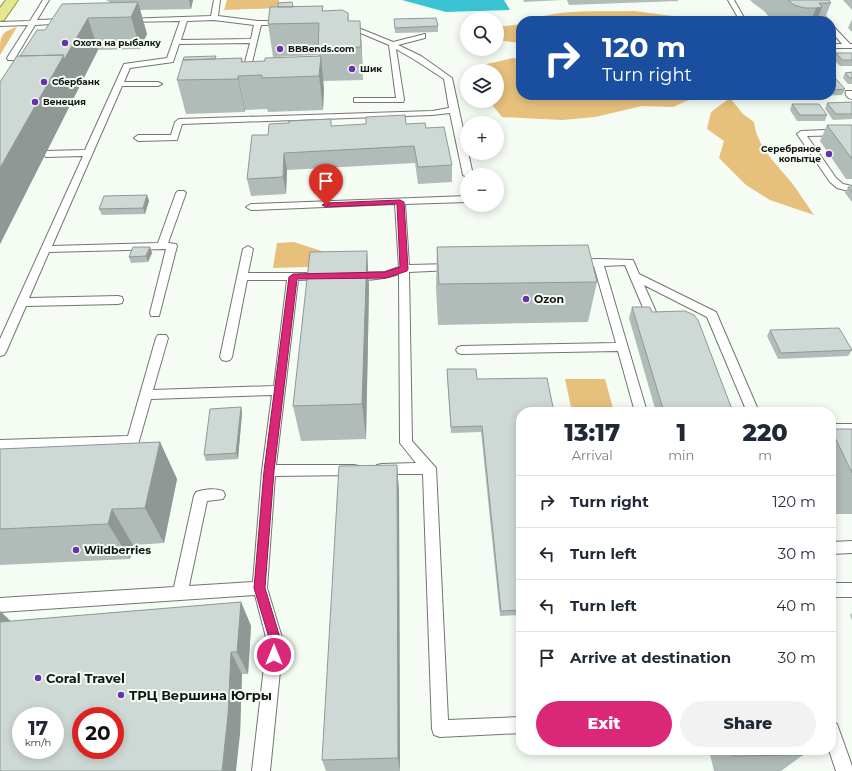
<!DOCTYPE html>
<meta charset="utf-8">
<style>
:root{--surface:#fff;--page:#f2f2f3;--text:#1f2937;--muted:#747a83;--line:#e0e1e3;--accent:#db2777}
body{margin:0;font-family:Montserrat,sans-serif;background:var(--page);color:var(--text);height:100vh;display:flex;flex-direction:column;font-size:15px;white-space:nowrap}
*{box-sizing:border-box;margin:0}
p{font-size:13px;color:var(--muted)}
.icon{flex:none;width:22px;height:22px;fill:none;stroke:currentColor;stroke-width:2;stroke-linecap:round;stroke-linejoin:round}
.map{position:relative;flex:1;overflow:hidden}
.drawer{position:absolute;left:516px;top:407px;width:320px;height:348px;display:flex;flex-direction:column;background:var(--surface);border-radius:16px;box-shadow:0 2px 10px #0003}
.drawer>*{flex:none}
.banner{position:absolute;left:516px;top:16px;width:320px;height:84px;border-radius:16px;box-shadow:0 2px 10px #0003;background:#1a4fa0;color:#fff;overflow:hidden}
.fabs{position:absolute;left:460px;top:12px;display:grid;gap:8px}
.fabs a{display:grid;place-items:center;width:44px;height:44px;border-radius:50%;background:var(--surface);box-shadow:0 2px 10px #0003;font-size:20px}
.speed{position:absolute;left:12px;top:707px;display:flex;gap:8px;font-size:20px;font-weight:700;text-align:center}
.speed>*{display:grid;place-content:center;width:52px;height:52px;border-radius:50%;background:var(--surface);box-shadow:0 2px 10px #0003;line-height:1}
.speed small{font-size:10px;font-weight:400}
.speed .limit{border:6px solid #d22;background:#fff;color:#111}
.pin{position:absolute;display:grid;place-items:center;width:34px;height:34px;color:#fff;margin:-41px -17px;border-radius:50% 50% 50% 0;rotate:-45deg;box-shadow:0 0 4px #0007}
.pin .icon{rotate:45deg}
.me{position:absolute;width:44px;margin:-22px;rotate:0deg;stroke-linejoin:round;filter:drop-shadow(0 0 3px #0008)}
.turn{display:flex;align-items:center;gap:14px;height:84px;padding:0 20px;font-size:18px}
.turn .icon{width:52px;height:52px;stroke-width:2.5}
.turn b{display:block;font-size:28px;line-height:34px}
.eta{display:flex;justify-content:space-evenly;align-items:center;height:68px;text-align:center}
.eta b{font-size:24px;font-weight:800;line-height:28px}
.cta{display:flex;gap:8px;margin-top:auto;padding:8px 20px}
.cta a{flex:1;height:46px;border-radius:24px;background:var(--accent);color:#fff;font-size:16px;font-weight:800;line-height:46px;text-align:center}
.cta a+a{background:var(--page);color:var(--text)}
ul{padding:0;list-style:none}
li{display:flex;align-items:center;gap:12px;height:52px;padding:0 20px;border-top:1px solid var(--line)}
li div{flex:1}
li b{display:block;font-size:15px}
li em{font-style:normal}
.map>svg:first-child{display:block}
.green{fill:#e7c07c}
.water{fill:#3ac3d2}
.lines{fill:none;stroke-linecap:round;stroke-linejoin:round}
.service-casing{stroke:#717770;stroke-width:2}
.primary-casing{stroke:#8f9437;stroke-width:2}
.service{fill:#fff;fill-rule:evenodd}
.primary{fill:#e4e892;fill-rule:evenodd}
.wall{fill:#b1bbb7}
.shaded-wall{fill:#909895}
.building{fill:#ced9d5;stroke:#909895;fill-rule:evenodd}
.route{fill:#db2777;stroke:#8e194d}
.poi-dot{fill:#6833aa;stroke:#f4fcf4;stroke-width:1.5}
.labels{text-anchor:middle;stroke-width:4;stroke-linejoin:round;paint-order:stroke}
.far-poi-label{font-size:9px;font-weight:bold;fill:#131613;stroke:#f4fcf4;text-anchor:start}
.poi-label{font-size:11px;font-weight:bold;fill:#131613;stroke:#f4fcf4;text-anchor:start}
.near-poi-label{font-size:13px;font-weight:bold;fill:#131613;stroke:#f4fcf4;text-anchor:start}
</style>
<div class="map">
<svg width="852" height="771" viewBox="0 0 852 771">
<rect width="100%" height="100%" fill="#f4fcf4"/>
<!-- green -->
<path class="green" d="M227 0H279V8L224 10Z
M634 11 704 20V21H527C560 8 599 12 634 11Z
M521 24V43L497 40V27Z
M17 27 0 55C0 37 0 32 17 27Z
M513 58 521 59V95H700L673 107 642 106 595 117 562 120 502 117 489 101H497V71H483L487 64Z
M730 98 743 114 754 122C757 147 776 163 791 182 799 192 806 204 814 215L770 200 746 185 719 158 724 141 707 129 711 112Z
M294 242 340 257 339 266 273 268 277 243Z
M565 379H605L614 412H572Z"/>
<!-- water -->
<path class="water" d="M402 0H504L510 10 446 12Z"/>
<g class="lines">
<defs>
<path id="service" d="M43 0H49L37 20 67 19 70 21 67 23 35 25 14 60H8L7 58 28 25 0 26V22L30 21Z
M214 0H220L218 16 258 21H284L287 23 284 25H261L248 79H242L241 77 250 43 179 44 173 62 130 68 124 82H158L162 84 158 86H122L52 246 158 243 176 193 178 191H184L186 193 168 243 176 244 177 246 159 316H151L150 313 166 249 49 252 29 298 118 296 122 297 123 300 122 303 118 304 26 306 6 352 4 355 0 356V339L83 156 46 157 42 154 46 151 85 150 124 64 167 58 180 21 127 22 124 20 125 19 211 16ZM214 20 254 25 251 39 181 40 187 21Z
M728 0H734L746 21H740Z
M804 0H811L829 21H822Z
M346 23 393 42 425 34V38L398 45 421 56 452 78 473 175H467V177L463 175 450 113 432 115 182 124 177 140 138 141 134 138 138 135H171L175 122 179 119 432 111 449 108 444 79 415 60 396 49 404 100 403 102H354V98H396L389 45 344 26 343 25Z
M831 25 833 26 850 44H852V48H831V44H842L831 31Z
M846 91H852V99C849 99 844 95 846 91Z
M852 129V135L807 136 836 178 843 184 852 186V192L837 188 830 182 797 134 801 131Z
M467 196V202L405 204 409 265 452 264 457 267 452 270 409 272 412 441 436 468 448 720 521 717V733L440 737 434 735 432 729 423 474H382L377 473 375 469 377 465 382 464 416 463 400 443 399 274C389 278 354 284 348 276L353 273 385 272 399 267 395 204 251 210 246 207 251 204Z
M248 246 253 249 248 273H323L328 276 323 279 298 280 276 465H354L359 466 361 470 359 474 354 475 275 476 267 588 283 641 270 771H252L267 641 255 595 0 612V598L174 587 194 496 196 492C204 489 215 488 223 491L225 495 223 499 207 501 189 586 253 582 262 471 272 395 151 399 139 441 138 445 133 446 0 450V440L128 436 156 338 158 335H166L168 338 153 390 274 386 287 280H247L232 357 230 360 226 361 222 360 220 357 243 249Z
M598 259 633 260 639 274 716 312 759 412H747L707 317 644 285 660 321 658 324H650L625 265 604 266 647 412H635L618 351 462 354 458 353 456 350 458 347 462 346 616 343 594 266H576L571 263 576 260Z
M831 424H852V434H831Z
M852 541V553L831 554V542Z
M831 583H852V597H831Z
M831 722 837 724 852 766V771H836L829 750H831Z"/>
<path id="primary" d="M6 0H18L4 20 0 21V8Z"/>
</defs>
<!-- service casing -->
<use href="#service" class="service-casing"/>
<!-- primary casing -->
<use href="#primary" class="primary-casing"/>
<!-- service -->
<use href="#service" class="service"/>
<!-- primary -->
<use href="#primary" class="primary"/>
</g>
<!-- wall -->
<path class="wall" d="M106 0H193L191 9 140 10 147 34 140 49 98 50 0 244V82L20 56 45 30 112 3Z
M523 0H562L524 2Z
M567 0H678V1L569 5Z
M750 0H829L831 3 824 21H766L768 16 764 11 753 3Z
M843 0H852V10Z
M323 6V11L348 13 349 21H360L363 80 323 81 324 89 323 110 268 112 267 109 245 110V112L186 114 177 80 216 56V59L242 58 243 62 265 61 319 56 318 55 273 57 268 24 293 7Z
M394 19 438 26V32L395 33Z
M852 19V32L848 28Z
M836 53H852V66H840L833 59Z
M852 72V84H848L843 78 845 73Z
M831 79 845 89 842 95 816 96V95H831Z
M780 95H807V96L782 97Z
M852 102V119L833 120 825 109 827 103Z
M792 104 827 115 825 121H797L790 110Z
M406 124 426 128 452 165V182L418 184 415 163 287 170 286 194 251 196 247 179 268 135 331 126Z
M827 125H852V179H846L820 141Z
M848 187H852V202L845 193Z
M147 195 149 201 145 214 102 215 99 209Z
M150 247 152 253 148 262 131 263 129 257Z
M437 247 597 282 588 322 438 325 436 288Z
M367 251 369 287 366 439 301 441 293 406Z
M632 307 652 312 733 412H656L629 318Z
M770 330 852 350 848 356 778 359 767 336Z
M447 369 477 379 521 412V615L500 616 481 432 451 433 447 375Z
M241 407 242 413 238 459 206 461 204 455Z
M831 429H852V514H831Z
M160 442 177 479 164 543 133 545 130 559 0 565V449Z
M397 465 399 492 400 771H326L322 760Z
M241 602 251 626 248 674H242L240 734 0 771V611L11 621Z
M852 613V620L850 615Z
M709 750H801L803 755 781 771H714Z"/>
<!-- shaded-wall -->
<path class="shaded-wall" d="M189 0H193L191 9Z
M138 2 147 34 140 49 131 17Z
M822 7 817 21H811L816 8Z
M88 18 98 50 0 244V168L64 55Z
M360 21 362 53 363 80 361 47Z
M321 56 324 89 323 110 319 76Z
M238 76 245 110V112L238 79Z
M284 153 287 170 286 194 283 177Z
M147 195 149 201 145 214 143 208Z
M150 247 152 253 148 262 146 256Z
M367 251 369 287 366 439 362 404Z
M241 407 242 413 238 459 236 453Z
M160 442 177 479 164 543 145 508Z
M397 465 399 492 400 771 398 758Z
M112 509 133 545 130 559 108 524Z
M241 602 251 626 248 674 237 652Z
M0 611 22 633 0 629Z
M231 652 242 674 240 734 236 771H222Z"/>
<!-- building -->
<path class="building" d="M788 0H829L831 3H819L822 7 816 8H805L794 5Z
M138 2 131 17 88 18 65 58H62L64 55 20 56 37 30H45L62 4Z
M292 2 293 7H278V3Z
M323 6 322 11 342 10 348 13V21H360L361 47 318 48 319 23 268 24 270 7Z
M436 18 438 26 395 28 394 19Z
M836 53H852V60H842Z
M64 55 0 168V82L17 56Z
M216 56 215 59 183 60 184 57Z
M321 56 319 76 262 78V75L238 76V79L177 80 183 60 242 58 241 62 265 61V58Z
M852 72V78H850L845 73Z
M831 79H836L845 89 831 90Z
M852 102V114H836L827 103Z
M792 104H819L827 115H800Z
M405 115 406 124 425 123 426 128 444 127 452 165 418 167 414 146 284 153 283 177 247 179 252 135H268L269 124 289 123V121L331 119V126L366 124V117Z
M827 125H852V159Z
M848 187H852V192Z
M147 195 143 208 99 209 104 196Z
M588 245 597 282 439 284 437 247Z
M133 247H150L146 256 129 257Z
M367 251 362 404 293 406 310 252Z
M632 307H650L652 312 685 311 694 315 698 320 733 412H664Z
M839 328 852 350 781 353 770 330Z
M447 369H476L477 379 547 378 554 412H521V610L501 611 482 426 451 427Z
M241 407 236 453 204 455 210 409Z
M831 429H852V473Z
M160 442 145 508 112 509 108 524 0 529V449Z
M397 465 398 758 322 760 339 466Z
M241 602 237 652H231L228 715 222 771H0V622ZM21 716H55V750H21ZM81 716H115V750H81Z
M732 750H801L803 755 733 756Z"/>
<!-- route -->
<path class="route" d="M400 200 404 202 408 269 407 271 386 278 297 279 274 471 265 588 281 641 278 660 274 661 270 660 268 655 270 641 254 588 264 471 289 277 293 274 385 272 400 267 397 204 326 207 322 205 326 203Z"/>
<!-- markers -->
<g class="poi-dot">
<circle cx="65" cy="43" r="4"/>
<circle cx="280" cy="49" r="4"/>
<circle cx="352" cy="69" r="4"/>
<circle cx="44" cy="82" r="4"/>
<circle cx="35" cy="102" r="4"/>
<circle cx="829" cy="154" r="4"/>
<circle cx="526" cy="299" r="4"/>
<circle cx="76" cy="550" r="4"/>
<circle cx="38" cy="678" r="4"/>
<circle cx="121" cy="695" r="4"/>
</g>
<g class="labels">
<!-- far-poi labels -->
<g class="far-poi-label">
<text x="73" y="46">Охота на рыбалку</text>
<text x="288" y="52">BBBends.com</text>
<text x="360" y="72">Шик</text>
<text x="52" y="85">Сбербанк</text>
<text x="43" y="105">Венеция</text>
<text x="821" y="152" text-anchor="end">Серебряное<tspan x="821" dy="10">копытце</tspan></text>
</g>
<!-- poi labels -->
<g class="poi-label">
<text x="534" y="303">Ozon</text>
<text x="84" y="554">Wildberries</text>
</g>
<!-- near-poi labels -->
<g class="near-poi-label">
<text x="46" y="683">Coral Travel</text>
<text x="129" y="700">ТРЦ Вершина Югры</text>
</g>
</g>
</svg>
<div class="fabs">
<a><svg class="icon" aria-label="search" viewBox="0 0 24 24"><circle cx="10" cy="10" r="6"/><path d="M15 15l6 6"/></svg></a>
<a><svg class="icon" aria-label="layers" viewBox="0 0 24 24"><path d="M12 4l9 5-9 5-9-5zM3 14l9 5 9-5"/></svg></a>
<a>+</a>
<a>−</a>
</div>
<div class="speed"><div>17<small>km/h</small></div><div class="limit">20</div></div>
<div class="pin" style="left:326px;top:205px;background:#d93025"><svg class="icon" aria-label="arrive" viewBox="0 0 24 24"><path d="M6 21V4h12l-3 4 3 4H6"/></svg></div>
<svg class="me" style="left:274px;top:655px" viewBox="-20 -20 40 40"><circle r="17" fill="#db2777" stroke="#fff" stroke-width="3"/><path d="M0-11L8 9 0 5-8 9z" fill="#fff"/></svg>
<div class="banner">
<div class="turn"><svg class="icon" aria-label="right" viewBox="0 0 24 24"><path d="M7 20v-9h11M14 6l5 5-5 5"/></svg><div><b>120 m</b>Turn right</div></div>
</div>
<section class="drawer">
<div class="eta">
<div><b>13:17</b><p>Arrival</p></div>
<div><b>1</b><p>min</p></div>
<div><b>220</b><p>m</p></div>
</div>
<ul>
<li><svg class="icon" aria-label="right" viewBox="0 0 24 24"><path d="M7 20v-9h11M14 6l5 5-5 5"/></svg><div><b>Turn right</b></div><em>120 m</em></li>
<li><svg class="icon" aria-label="left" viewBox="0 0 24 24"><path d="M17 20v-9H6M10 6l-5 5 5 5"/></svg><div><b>Turn left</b></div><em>30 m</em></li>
<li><svg class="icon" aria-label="left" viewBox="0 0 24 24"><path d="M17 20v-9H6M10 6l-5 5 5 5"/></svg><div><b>Turn left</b></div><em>40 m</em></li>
<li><svg class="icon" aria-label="arrive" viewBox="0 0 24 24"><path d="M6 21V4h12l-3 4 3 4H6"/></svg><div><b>Arrive at destination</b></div><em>30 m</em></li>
</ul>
<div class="cta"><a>Exit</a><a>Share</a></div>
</section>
</div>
